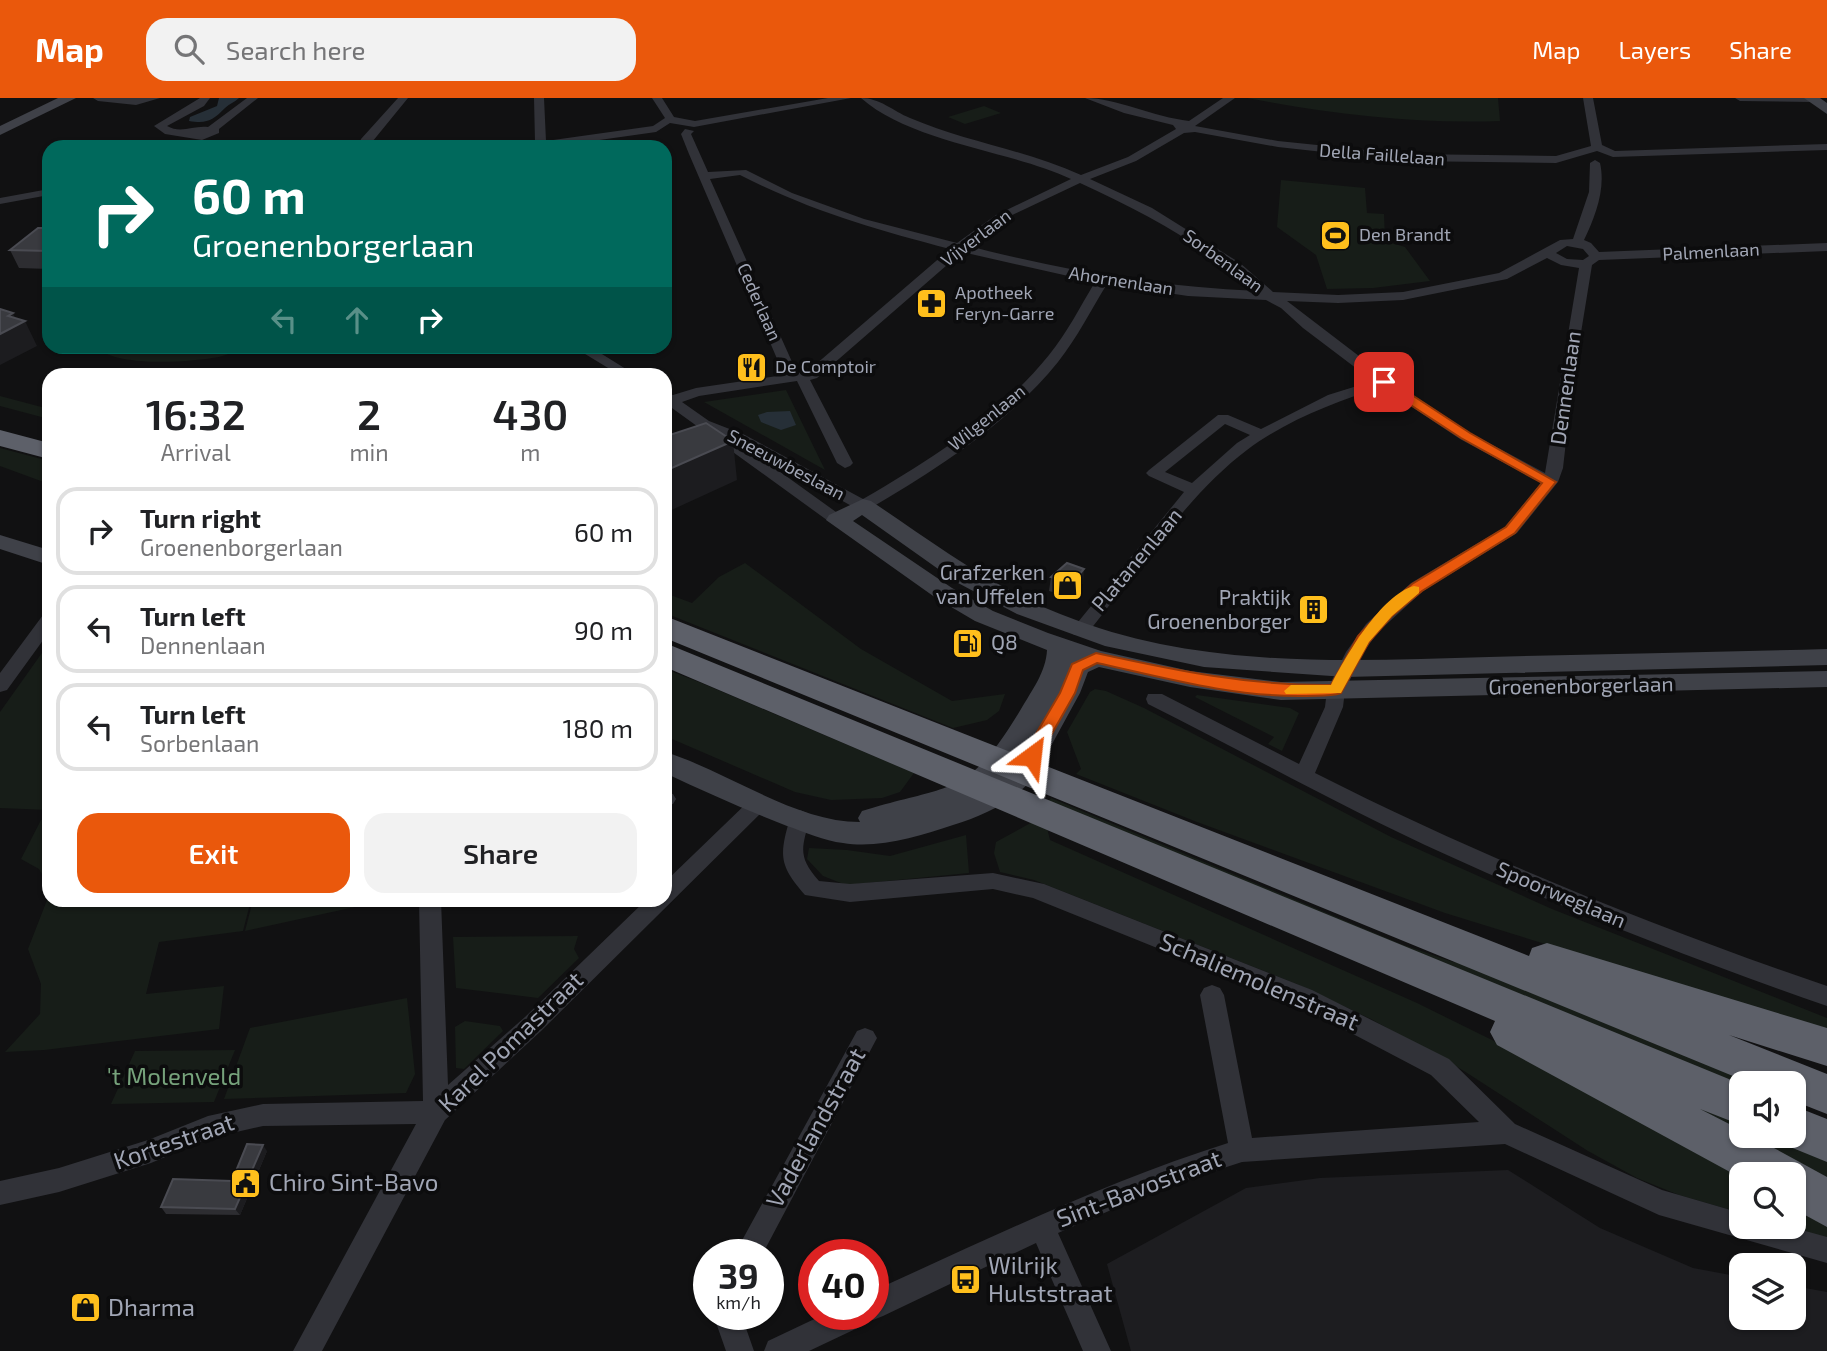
<!DOCTYPE html>
<style>
:root{--surface:#fff;--page:#f2f2f2;--text:#202124;--muted:#757577;--line:#e0e0e0;--accent:#ea580c}
body{margin:0;font-family:"Exo 2",sans-serif;background:var(--page);color:var(--text);height:100vh;display:flex;flex-direction:column;font-size:26px;white-space:nowrap}
*{box-sizing:border-box;margin:0}
p{font-size:23px;color:var(--muted)}
.icon{flex:none;width:38px;height:38px;fill:none;stroke:currentColor;stroke-width:2;stroke-linecap:round;stroke-linejoin:round}
.map{position:relative;flex:1;overflow:hidden}
.panel{position:absolute;left:42px;top:270px;width:630px;height:539px;display:flex;flex-direction:column;background:var(--surface);border-radius:21px;box-shadow:0 2px 5px #0004}
.panel>*{flex:none}
.banner{position:absolute;left:42px;top:42px;width:630px;height:214px;border-radius:21px;box-shadow:0 2px 5px #0004;background:#00695c;color:#fff;overflow:hidden}
.tools{position:absolute;left:1729px;top:973px;display:grid;gap:14px}
.tools a{display:grid;place-items:center;width:77px;height:77px;border-radius:14px;background:var(--surface);box-shadow:0 2px 5px #0004;font-size:35px}
.speed{position:absolute;left:693px;top:1141px;display:flex;gap:14px;font-size:35px;font-weight:700;text-align:center}
.speed>*{display:grid;place-content:center;width:91px;height:91px;border-radius:50%;background:var(--surface);box-shadow:0 2px 5px #0004;line-height:1}
.speed small{font-size:18px;font-weight:400}
.speed .limit{border:10px solid #d22;background:#fff;color:#111}
.pin{position:absolute;display:grid;place-items:center;width:60px;height:60px;color:#fff;margin:-30px;border-radius:14px;box-shadow:0 4px 10px #0006}
.me{position:absolute;width:77px;margin:-38px;rotate:30deg;stroke-linejoin:round;filter:drop-shadow(0 0 5px #0008)}
.turn{display:flex;align-items:center;gap:24px;height:147px;padding:0 35px;font-size:32px}
.turn .icon{width:91px;height:91px;stroke-width:2.5}
.turn b{display:block;font-size:49px;line-height:60px}
.lanes{display:flex;align-items:center;height:66px;padding:0 35px;background:#0003;justify-content:center;gap:35px;direction:ltr}
.lanes .off{opacity:.35}
.eta{display:flex;justify-content:space-evenly;align-items:center;height:119px;text-align:center}
.eta b{font-size:42px;font-weight:600;line-height:49px}
.button{display:flex;gap:14px;margin-top:auto;padding:14px 35px}
.button a{flex:1;height:80px;border-radius:21px;background:var(--accent);color:#fff;font-size:28px;font-weight:600;line-height:80px;text-align:center}
.button a+a{background:var(--page);color:var(--text)}
ul{padding:0;list-style:none}
li{display:flex;align-items:center;gap:21px;height:88px;margin:0 14px 10px;padding:0 21px;border:4px solid var(--line);border-radius:21px}
li div{flex:1}
li b{display:block;font-size:26px}
li em{font-style:normal}
header{display:flex;align-items:center;gap:42px;box-sizing:border-box;height:98px;padding:0 35px;background:var(--accent);color:#fff}
header strong{font-size:33px}
nav{display:flex;gap:38px;margin-inline-start:auto;font-size:24px}
.search{width:490px;height:63px;background:var(--page);display:flex;align-items:center;gap:18px;box-sizing:border-box;padding:0 24px;border-radius:21px;color:var(--muted);font-size:26px}
.map>svg:first-child{display:block}
.built{fill:#1d1d20}
.green{fill:#171d18}
.water{fill:#262f37}
.lines{fill:none;stroke-linecap:round;stroke-linejoin:round}
.street{fill:#313238;fill-rule:evenodd}
.secondary{fill:#3f4148;fill-rule:evenodd}
.highway{fill:#5d6069;fill-rule:evenodd}
.wall{fill:#2d2d31}
.shaded-wall{fill:#1c1c1f}
.building{fill:#393a3f;stroke:#4a4b52;stroke-width:2}
.route{fill:#ea580c;stroke:#983908;stroke-width:2}
.slow{fill:#f59e0b}
.labels{text-anchor:middle;stroke-width:7;stroke-linejoin:round;paint-order:stroke}
.far-street-label{font-size:18px;fill:#a1a6b5;stroke:#0c0c0d}
.far-poi-label{font-size:18px;fill:#a1a6b5;stroke:#0c0c0d;text-anchor:start}
.street-label{font-size:21px;fill:#a1a6b5;stroke:#0c0c0d}
.poi-label{font-size:21px;fill:#a1a6b5;stroke:#0c0c0d;text-anchor:end}
.near-street-label{font-size:24px;fill:#a1a6b5;stroke:#0c0c0d}
.near-park-label{font-size:24px;fill:#76a27b;stroke:#0c0c0d}
.near-poi-label{font-size:24px;fill:#a1a6b5;stroke:#0c0c0d;text-anchor:start}
</style>
<header>
<strong>Map</strong>
<div class="search"><svg class="icon" aria-label="search" viewBox="0 0 24 24"><circle cx="10" cy="10" r="6"/><path d="M15 15l6 6"/></svg>Search here</div>
<nav><a>Map</a><a>Layers</a><a>Share</a></nav>
</header>
<div class="map">
<svg width="1827" height="1253" viewBox="0 0 1827 1253">
<rect width="100%" height="100%" fill="#111112"/>
<!-- built -->
<path class="built" d="M1508 1072 1600 1130 1693 1170 1741 1179V1220H1794V1188L1827 1194V1253H1131L1107 1166 1246 1090 1320 1080Z"/>
<!-- green -->
<path class="green" d="M1247 0H1498L1500 23C1415 26 1330 16 1247 0Z
M984 8 1001 15 965 26 948 19Z
M1281 82 1365 90 1367 115 1384 116 1385 143 1405 149 1430 183 1373 190 1327 191 1316 157 1277 129Z
M96 249 97 248 244 249C236 252 228 257 219 259 191 264 117 270 96 249Z
M786 292 825 372 704 304Z
M0 298 49 311V321L0 308Z
M0 350 49 363V386L0 368Z
M745 465 861 551 952 603 1005 596 999 613 987 622 953 630 665 515V495L692 505 719 479Z
M49 545V712L0 710V614Z
M665 571 699 584 914 675 900 694 882 700 831 702 795 694 665 638Z
M1095 591 1106 593 1144 610 1391 739 1552 811 1827 920V933L1445 815 1197 724 1076 676 1081 671 1067 634 1090 594Z
M1197 597 1290 610 1299 615 1282 653 1268 646 1274 639 1195 599Z
M1051 700 1401 846 1453 864 1471 865 1764 985H1741V993L1047 705Z
M41 722H49V788L39 771 21 761Z
M1036 722 1046 726 1050 742 1417 905 1583 987 1746 1076H1741V1115L1679 1097 1637 1080 1588 1053 1464 973 1371 921 1299 887 1034 782 1000 774 994 755 996 744Z
M966 737 969 775 846 787 823 778 807 761 809 750 847 752 890 758Z
M49 797V802H251L243 833 159 844 146 896 224 888 219 931 44 952 5 954 40 916 41 886 28 851Z
M253 802H387L245 833Z
M578 838 574 851 579 860 538 900 456 890 453 839Z
M407 900 415 976 406 995 224 1001 250 930Z
M465 923 500 928 503 933 464 971 456 970 455 929Z
M235 952 214 1004 111 1006 135 953Z
M1629 979 1741 1026V1038H1768L1827 1063V1093Z
M1794 1105 1827 1126V1145L1791 1129H1794Z"/>
<!-- water -->
<path class="water" d="M219 0H239C235 4 229 6 225 10 213 22 208 26 189 23L190 19 217 8Z
M790 313 796 327 781 332 761 324 758 317 767 314Z"/>
<g class="lines">
<!-- street -->
<path class="street" d="M93 0H160L136 7 98 3Z
M200 0H210L204 8 167 28C181 36 194 27 208 29L247 0H258L219 31V35L202 42 165 36 154 28Z
M398 0H408L368 49H358L361 41Z
M534 0H544L546 43 653 28 665 20 652 0H662L674 19 695 23 828 0H851L694 29 670 25 656 34 550 49H495L500 46 535 44Z
M861 0C880 0 893 13 910 20 966 44 1026 52 1081 77L1128 59 1176 31 1173 27 1124 15 1085 0C1116 0 1154 19 1189 23L1223 0H1235L1195 28 1278 43 1405 56 1556 58 1591 48 1583 0H1593L1602 47 1615 53 1827 46V52L1613 59 1597 53 1556 65 1405 63 1278 49 1195 34 1184 35 1136 63 1090 81 1152 110 1240 165 1273 194 1338 197 1403 194 1499 175 1560 142 1573 141 1589 94 1590 65 1595 62 1600 65C1606 91 1595 119 1584 142L1591 145 1599 154 1827 145V153L1599 162 1592 167 1572 290 1563 370 1558 384 1517 435 1423 493 1378 534 1363 555 1345 592 1343 609 1315 675C1481 759 1652 828 1827 888V908C1698 863 1571 814 1447 757 1345 711 1248 656 1148 606L1146 601 1148 596H1162L1299 666 1325 609 1327 592 1346 554 1366 526 1411 485 1505 429 1541 385 1460 341 1382 289C1337 303 1285 323 1247 352 1188 396 1133 479 1086 537H1074L1071 533 1074 529 1184 394 1149 378 1146 375 1149 372 1218 317H1228L1261 331 1328 297 1373 283 1303 230 1281 210 1266 202 1188 198 1107 186C1091 212 1077 240 1058 264 1008 326 937 371 869 411H857L747 350 843 419 845 422 837 427 831 425 665 305V294L673 297 696 290 784 277 689 56 681 36 685 31 694 33 691 36 708 74 746 72 792 95 864 121 957 145 996 117 1071 81C1009 52 912 45 861 0ZM740 77C811 113 874 131 950 151L808 273 797 275 710 81ZM1080 85C1143 114 1205 147 1257 193 1159 189 1064 173 969 148L1004 121ZM1567 148 1583 151 1589 158 1583 162 1567 161 1556 155ZM962 154 1095 184C1080 209 1067 235 1049 257 1000 318 930 362 863 401L745 337 709 323 682 304 699 298 797 283 837 365 845 370 850 368 853 365 810 282 817 280ZM1547 160 1561 167 1579 170 1545 375 1470 335 1389 281 1287 203 1338 205 1403 202 1507 181ZM1225 326 1250 337 1237 345 1192 385 1165 374Z
M1735 0H1816L1817 1 1812 4 1740 3Z
M49 91V97L0 106V100Z
M572 248H589L634 276H618Z
M49 515V534L7 592 0 594V575L43 517Z
M665 694 673 696 676 701 673 706 665 708Z
M758 698 765 701 768 706 765 711 541 933 445 1022 322 1253H293L416 1026 263 1028 210 1040 151 1065 59 1094 0 1107V1083L59 1070 148 1042 208 1018 263 1006 423 1003 419 802H441L448 987 525 919 646 802H665V784L751 701Z
M800 712 807 715 810 720C802 750 797 758 819 783L850 786 993 775 1044 786 1312 892 1449 961 1515 1026 1662 1092 1741 1115V1129H1791L1827 1139V1165L1659 1117 1505 1046 1242 1064 1162 1090 1058 1135 1111 1253H1083L1036 1145 883 1218 873 1222 868 1220 866 1226 809 1253H764L768 1243 825 1216H873V1193C990 1140 1105 1084 1228 1045L1200 897 1204 890 1212 887 1220 890 1224 897 1252 1040 1479 1024 1431 977 1296 906 1033 800 993 791 850 804 805 797C779 767 779 758 790 720L793 715Z
M865 930 873 933 877 940 762 1157H734L857 933Z
M713 1216H741L754 1253H726Z"/>
<!-- secondary -->
<path class="secondary" d="M58 0H76L0 37V28Z
M1804 0H1820L1827 5V16Z
M863 401 871 403C940 449 996 493 1076 522 1207 571 1352 563 1489 559 1602 556 1714 554 1827 551V567L1346 579 1204 569 1105 548 1017 516 958 485 862 417 853 423 952 490 993 513 1048 535 1101 553 1190 573 1281 584 1827 573V589L1281 602 1190 589 1099 569 1088 574 1080 595 1034 679C1013 704 983 718 953 727 919 738 879 751 843 745 824 743 805 734 787 728 746 712 705 694 665 675V654C727 673 795 724 860 724L858 720 862 713C953 685 967 701 1021 611 1032 592 1046 574 1047 552L975 523 936 500 826 422 829 417Z
M0 437 49 452V467L0 451Z"/>
<!-- highway -->
<path class="highway" d="M0 332 49 345V361L0 348Z
M665 518 1529 858 1532 850 1547 845 1827 930V968L1729 937 1827 976V1016L1794 1003V985H1750L665 540Z
M665 545 1741 986V1027L1700 1011 1741 1032V1038H1752L1827 1079V1129L1794 1111V1076H1741V1080L1497 947 1490 934 1495 923 665 569Z
M1794 1008 1827 1021V1064L1778 1044 1775 1038H1794Z"/>
</g>
<!-- wall -->
<path class="wall" d="M49 130V171L19 170 10 152Z
M1051 479 1083 485 1071 499 1049 493Z
M267 1053 240 1117 166 1116 161 1109 232 1083Z"/>
<!-- shaded-wall -->
<path class="shaded-wall" d="M13 215 18 226 25 223 37 248 0 267V236L8 218Z
M733 343 737 382 665 415V373Z
M1084 471 1083 485 1071 499 1072 485Z
M263 1047 267 1053 240 1117 235 1111Z"/>
<!-- building -->
<path class="building" d="M38 130H49V153L10 152Z
M0 211 13 215 8 218 25 223 0 236Z
M706 325 733 343 665 373V334L670 337Z
M1067 465 1084 471 1072 485 1051 479Z
M247 1046 263 1047 235 1111 161 1109 173 1081 232 1083Z"/>
<!-- route -->
<path class="route" d="M1380 282H1389L1470 335 1556 384 1515 435 1422 493 1392 518 1369 544 1341 595C1329 599 1316 597 1304 598 1234 599 1165 580 1097 565L1083 572 1075 595 1037 662H1026L1023 658 1060 595 1072 566 1096 555C1174 572 1250 588 1331 587L1358 538 1382 512 1412 486 1506 429 1542 385 1461 340 1380 287Z"/>
<!-- slow -->
<path class="slow" d="M1414 488 1419 489V495L1392 518 1369 544 1341 595 1286 596 1284 593 1291 587H1331C1346 558 1381 497 1414 488Z"/>
<!-- icons -->
<defs>
<symbol id="stadium-square" viewBox="-11 -11 22 22"><rect x="-9" y="-9" width="18" height="18" rx="4" fill="#ffbf1c" stroke="#0c0c0d"/><path d="M0-5a6.5 5 0 1 0 0 10a6.5 5 0 1 0 0-10ZM-3.5-1.8h7v3.6h-7Z" fill="#111"/></symbol>
<symbol id="pharmacy-square" viewBox="-11 -11 22 22"><rect x="-9" y="-9" width="18" height="18" rx="4" fill="#ffbf1c" stroke="#0c0c0d"/><path d="M-2-6h4v4h4v4h-4v4h-4v-4h-4v-4h4Z" fill="#111"/></symbol>
<symbol id="restaurant-square" viewBox="-11 -11 22 22"><rect x="-9" y="-9" width="18" height="18" rx="4" fill="#ffbf1c" stroke="#0c0c0d"/><path d="M-5-6h1v4h1v-4h1v4h1v-4h1v5L-1.5 .5V6h-2V.5L-5-1ZM5-6V6H3V1.5H1.5Q1.5-4 5-6Z" fill="#111"/></symbol>
<symbol id="shop-square" viewBox="-11 -11 22 22"><rect x="-9" y="-9" width="18" height="18" rx="4" fill="#ffbf1c" stroke="#0c0c0d"/><path d="M-5-2.5h2.3a2.7 3.5 0 0 1 5.4 0H5L5.5 6h-11ZM-1.5-2.5h3a1.5 2.3 0 0 0-3 0Z" fill="#111"/></symbol>
<symbol id="building-square" viewBox="-11 -11 22 22"><rect x="-9" y="-9" width="18" height="18" rx="4" fill="#ffbf1c" stroke="#0c0c0d"/><path d="M-4-6H4V6H1V3H-1V6H-4ZM-2.5-4.3h1.7v1.8h-1.7ZM.8-4.3h1.7v1.8H.8ZM-2.5-1h1.7V.8h-1.7ZM.8-1h1.7V.8H.8Z" fill="#111"/></symbol>
<symbol id="fuel-square" viewBox="-11 -11 22 22"><rect x="-9" y="-9" width="18" height="18" rx="4" fill="#ffbf1c" stroke="#0c0c0d"/><path d="M-5.5-6h7V0h2V4h1.3V-2.5L3-4.5l.8-.8L6-3V5H2.5V1h-1V6h-7ZM-4.2-4.7v3.2H.2V-4.7Z" fill="#111"/></symbol>
<symbol id="civic-square" viewBox="-11 -11 22 22"><rect x="-9" y="-9" width="18" height="18" rx="4" fill="#ffbf1c" stroke="#0c0c0d"/><path d="M-.6-6.5H3V-4.5H.6V-3L4-1V1h2V6H-6V1h2V-1L-.6-3ZM-1.2 2.5V6h2.4V2.5Z" fill="#111"/></symbol>
<symbol id="bus-square" viewBox="-11 -11 22 22"><rect x="-9" y="-9" width="18" height="18" rx="4" fill="#ffbf1c" stroke="#0c0c0d"/><path d="M-5-6H5V4H4V6H2V4H-2V6H-4V4H-5ZM-3.5-4V0h7V-4ZM-3.5 1.2v1.5H-2V1.2ZM2 1.2v1.5H3.5V1.2Z" fill="#111"/></symbol>
</defs>
<g fill-rule="evenodd">
<use href="#stadium-square" x="1318" y="120" width="35" height="35"/>
<use href="#pharmacy-square" x="914" y="188" width="35" height="35"/>
<use href="#restaurant-square" x="734" y="252" width="35" height="35"/>
<use href="#shop-square" x="1050" y="470" width="35" height="35"/>
<use href="#building-square" x="1296" y="494" width="35" height="35"/>
<use href="#fuel-square" x="950" y="528" width="35" height="35"/>
<use href="#civic-square" x="228" y="1068" width="35" height="35"/>
<use href="#bus-square" x="948" y="1164" width="35" height="35"/>
<use href="#shop-square" x="68" y="1192" width="35" height="35"/>
</g>
<g class="labels">
<!-- far-street labels -->
<g class="far-street-label">
<text transform="translate(1382 57) rotate(4)" y="6">Della Faillelaan</text>
<text transform="translate(976 140) rotate(-37)" y="6">Vijverlaan</text>
<text transform="translate(1711 154) rotate(-3)" y="6">Palmenlaan</text>
<text transform="translate(1223 163) rotate(36)" y="6">Sorbenlaan</text>
<text transform="translate(1121 183) rotate(9)" y="6">Ahornenlaan</text>
<text transform="translate(759 204) rotate(66)" y="6">Cederlaan</text>
<text transform="translate(987 320) rotate(-39)" y="6">Wilgenlaan</text>
<text transform="translate(786 367) rotate(28)" y="6">Sneeuwbeslaan</text>
</g>
<!-- far-poi labels -->
<g class="far-poi-label">
<text x="1359" y="143">Den Brandt</text>
<text x="955" y="201">Apotheek<tspan x="955" dy="21">Feryn-Garre</tspan></text>
<text x="775" y="275">De Comptoir</text>
</g>
<!-- street labels -->
<g class="street-label">
<text transform="translate(1566 290) rotate(-82)" y="7">Dennenlaan</text>
<text transform="translate(1137 462) rotate(-50)" y="7">Platanenlaan</text>
<text transform="translate(1581 588) rotate(-1)" y="7">Groenenborgerlaan</text>
<text transform="translate(1561 797) rotate(23)" y="7">Spoorweglaan</text>
</g>
<!-- poi labels -->
<g class="poi-label">
<text x="1045" y="482">Grafzerken<tspan x="1045" dy="24">van Uffelen</tspan></text>
<text x="1291" y="507">Praktijk<tspan x="1291" dy="24">Groenenborger</tspan></text>
<text x="991" y="552" text-anchor="start">Q8</text>
</g>
<!-- near-street labels -->
<g class="near-street-label">
<text transform="translate(1259 884) rotate(23)" y="8">Schaliemolenstraat</text>
<text transform="translate(511 944) rotate(-44)" y="8">Karel Pomastraat</text>
<text transform="translate(816 1030) rotate(-61)" y="8">Vaderlandstraat</text>
<text transform="translate(174 1044) rotate(-19)" y="8">Kortestraat</text>
<text transform="translate(1139 1091) rotate(-21)" y="8">Sint-Bavostraat</text>
</g>
<!-- near-park labels -->
<g class="near-park-label">
<text x="174" y="987">'t Molenveld</text>
</g>
<!-- near-poi labels -->
<g class="near-poi-label">
<text x="269" y="1093">Chiro Sint-Bavo</text>
<text x="988" y="1176">Wilrijk<tspan x="988" dy="28">Hulststraat</tspan></text>
<text x="108" y="1218">Dharma</text>
</g>
</g>
</svg>
<div class="tools">
<a><svg class="icon" aria-label="sound" viewBox="0 0 24 24"><path d="M4 9h4l5-4v14l-5-4H4zM17 9q2 3 0 6"/></svg></a>
<a><svg class="icon" aria-label="search" viewBox="0 0 24 24"><circle cx="10" cy="10" r="6"/><path d="M15 15l6 6"/></svg></a>
<a><svg class="icon" aria-label="layers" viewBox="0 0 24 24"><path d="M12 4l9 5-9 5-9-5zM3 14l9 5 9-5"/></svg></a>
</div>
<div class="speed"><div>39<small>km/h</small></div><div class="limit">40</div></div>
<div class="pin" style="left:1384px;top:284px;background:#d93025"><svg class="icon" aria-label="arrive" viewBox="0 0 24 24"><path d="M6 21V4h12l-3 4 3 4H6"/></svg></div>
<svg class="me" style="left:1032px;top:658px" viewBox="-20 -20 40 40"><path d="M0-17L14 15 0 8-14 15z" fill="#ea580c" stroke="#fff" stroke-width="4"/></svg>
<div class="banner">
<div class="turn"><svg class="icon" aria-label="right" viewBox="0 0 24 24"><path d="M7 20v-9h11M14 6l5 5-5 5"/></svg><div><b>60 m</b>Groenenborgerlaan</div></div>
<div class="lanes"><svg class="icon off" aria-label="left" viewBox="0 0 24 24"><path d="M17 20v-9H6M10 6l-5 5 5 5"/></svg><svg class="icon off" aria-label="ahead" viewBox="0 0 24 24"><path d="M12 20V5M6 11l6-6 6 6"/></svg><svg class="icon" aria-label="right" viewBox="0 0 24 24"><path d="M7 20v-9h11M14 6l5 5-5 5"/></svg></div>
</div>
<section class="panel">
<div class="eta">
<div><b>16:32</b><p>Arrival</p></div>
<div><b>2</b><p>min</p></div>
<div><b>430</b><p>m</p></div>
</div>
<ul>
<li><svg class="icon" aria-label="right" viewBox="0 0 24 24"><path d="M7 20v-9h11M14 6l5 5-5 5"/></svg><div><b>Turn right</b><p>Groenenborgerlaan</p></div><em>60 m</em></li>
<li><svg class="icon" aria-label="left" viewBox="0 0 24 24"><path d="M17 20v-9H6M10 6l-5 5 5 5"/></svg><div><b>Turn left</b><p>Dennenlaan</p></div><em>90 m</em></li>
<li><svg class="icon" aria-label="left" viewBox="0 0 24 24"><path d="M17 20v-9H6M10 6l-5 5 5 5"/></svg><div><b>Turn left</b><p>Sorbenlaan</p></div><em>180 m</em></li>
</ul>
<div class="button"><a>Exit</a><a>Share</a></div>
</section>
</div>
